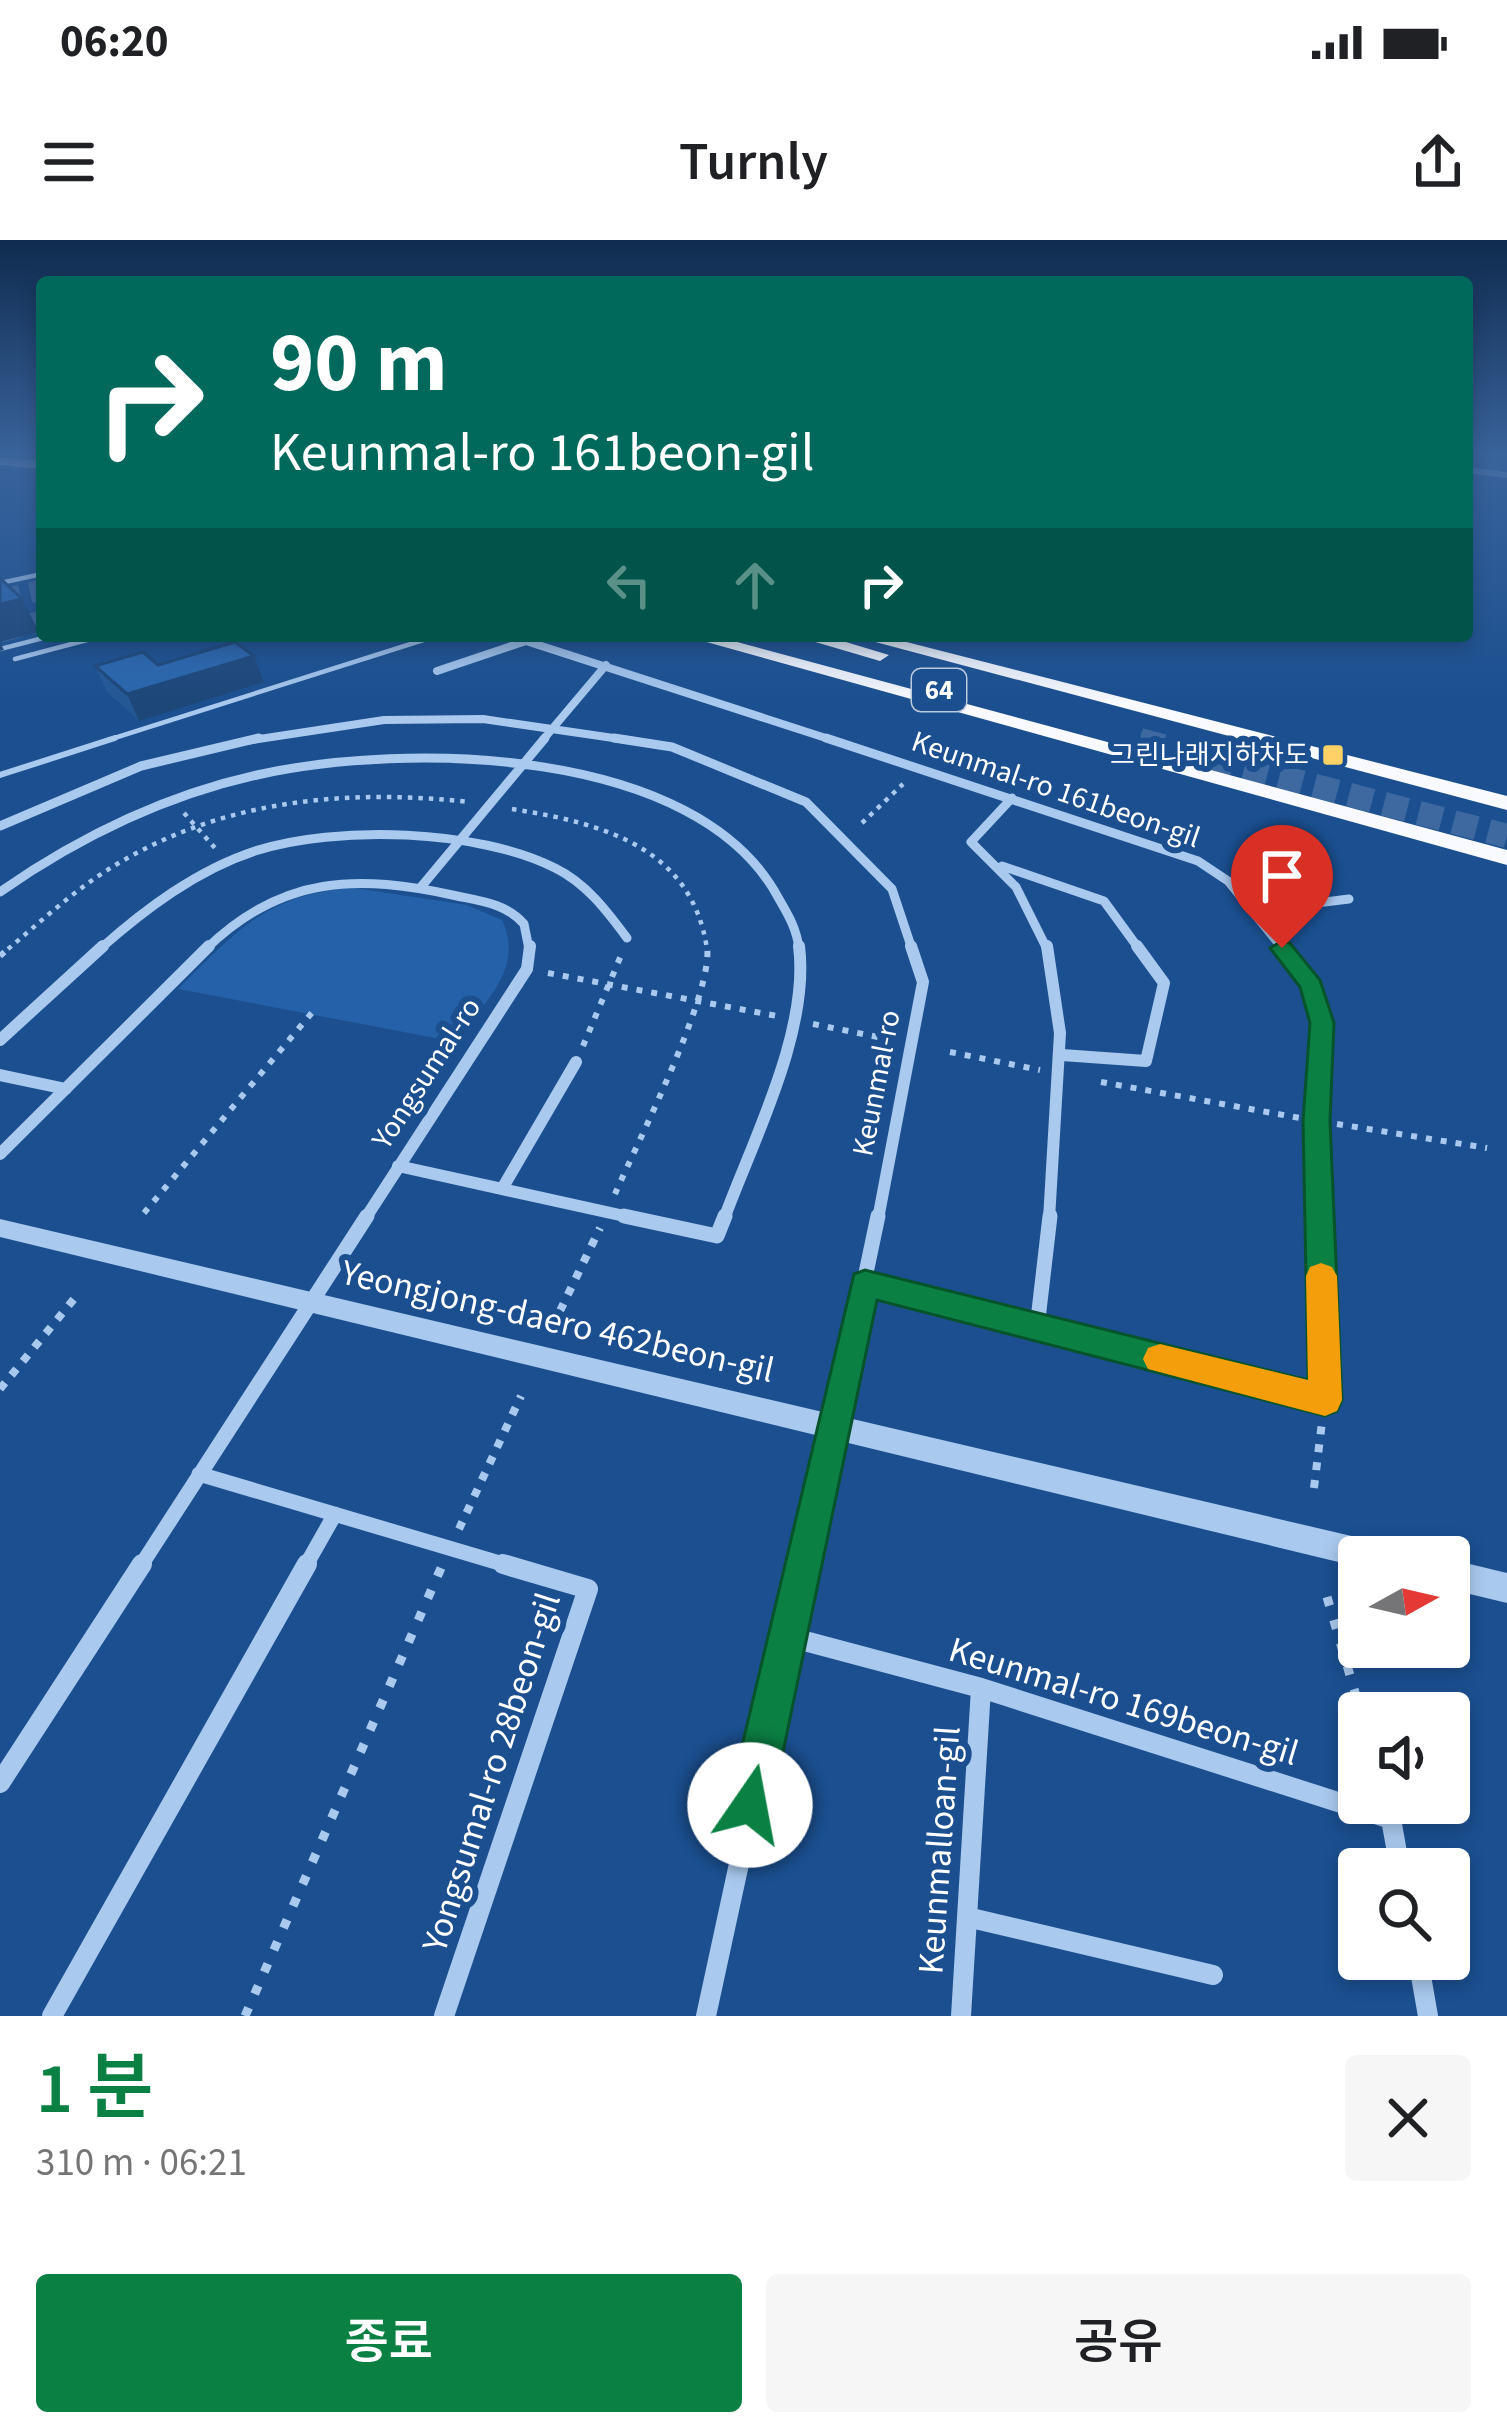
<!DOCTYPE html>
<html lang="ko">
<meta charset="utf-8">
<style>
:root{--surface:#fff;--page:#f6f6f6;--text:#202124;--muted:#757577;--accent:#0b8043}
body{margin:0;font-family:"Source Sans 3","Noto Sans KR",sans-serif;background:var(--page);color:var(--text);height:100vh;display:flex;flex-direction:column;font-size:45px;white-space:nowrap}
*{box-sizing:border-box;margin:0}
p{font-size:39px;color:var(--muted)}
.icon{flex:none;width:66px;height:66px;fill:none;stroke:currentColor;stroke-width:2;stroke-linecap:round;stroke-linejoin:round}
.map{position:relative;height:1776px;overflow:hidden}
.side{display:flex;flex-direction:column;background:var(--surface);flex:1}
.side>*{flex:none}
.top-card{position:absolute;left:36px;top:36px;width:1437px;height:366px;border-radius:12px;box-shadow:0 6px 18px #0003;background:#00695c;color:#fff;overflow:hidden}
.needle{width:78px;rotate:82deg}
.tools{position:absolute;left:1338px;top:1296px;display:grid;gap:24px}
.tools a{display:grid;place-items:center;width:132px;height:132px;border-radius:12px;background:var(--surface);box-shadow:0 6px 18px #0003;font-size:60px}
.pin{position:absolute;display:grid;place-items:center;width:102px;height:102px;color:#fff;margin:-123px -51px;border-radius:50% 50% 50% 0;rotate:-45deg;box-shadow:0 0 12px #0007}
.pin .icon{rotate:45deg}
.me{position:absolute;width:132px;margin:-66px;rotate:12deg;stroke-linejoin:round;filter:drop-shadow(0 0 9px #0008)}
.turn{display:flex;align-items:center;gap:42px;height:252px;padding:0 36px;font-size:54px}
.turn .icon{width:156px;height:156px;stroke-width:2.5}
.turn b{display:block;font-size:84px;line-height:102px}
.lanes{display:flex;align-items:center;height:114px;padding:0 36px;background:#0003;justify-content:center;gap:60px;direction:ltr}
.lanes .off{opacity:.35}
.round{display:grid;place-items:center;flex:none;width:126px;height:126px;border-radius:12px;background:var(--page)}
.summary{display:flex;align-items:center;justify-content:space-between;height:204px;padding:0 36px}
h1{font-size:72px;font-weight:600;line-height:90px;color:var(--accent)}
.primary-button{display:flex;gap:24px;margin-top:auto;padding:24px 36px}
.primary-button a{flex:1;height:138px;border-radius:12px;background:var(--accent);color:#fff;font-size:48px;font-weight:600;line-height:138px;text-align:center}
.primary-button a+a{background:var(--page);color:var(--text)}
.status{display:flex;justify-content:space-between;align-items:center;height:84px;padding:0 60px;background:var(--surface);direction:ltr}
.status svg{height:33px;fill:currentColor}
header{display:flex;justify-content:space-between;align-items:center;height:156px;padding:0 36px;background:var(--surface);font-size:54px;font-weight:600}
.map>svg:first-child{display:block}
.green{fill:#2461a8}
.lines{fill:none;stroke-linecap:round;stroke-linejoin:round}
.trunk-tunnel-far1{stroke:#3d69a0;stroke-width:18;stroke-dasharray:18 9;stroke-linecap:butt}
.trunk-tunnel{stroke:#3d69a0;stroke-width:24;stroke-dasharray:24 12;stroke-linecap:butt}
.motorway-tunnel{stroke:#3d69a0;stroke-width:21;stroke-dasharray:21 10;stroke-linecap:butt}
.path-far3{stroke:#a9c9ee;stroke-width:4.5;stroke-dasharray:4.5 6;stroke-linecap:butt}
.path-far2{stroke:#a9c9ee;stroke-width:6;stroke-dasharray:6 9;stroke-linecap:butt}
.path-far1{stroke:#a9c9ee;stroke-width:8;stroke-dasharray:8 10;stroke-linecap:butt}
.path{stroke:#a9c9ee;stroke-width:9;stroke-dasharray:9 15;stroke-linecap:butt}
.service-far1{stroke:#a9c9ee;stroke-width:4.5}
.service{stroke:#a9c9ee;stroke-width:6}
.minor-far4{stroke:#a9c9ee;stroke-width:8}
.minor-far3{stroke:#a9c9ee;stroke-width:9}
.minor-far2{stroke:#a9c9ee;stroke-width:12}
.minor-far1{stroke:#a9c9ee;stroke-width:15}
.minor{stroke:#a9c9ee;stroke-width:20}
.tertiary{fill:#a9c9ee;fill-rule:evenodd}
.trunk{fill:#f8faff;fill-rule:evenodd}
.motorway{fill:#fff;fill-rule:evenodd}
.wall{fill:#245895}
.shaded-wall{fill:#1d4779}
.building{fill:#2a66ad;stroke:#1d4779;stroke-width:3}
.route{fill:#0b8043;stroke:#07532c;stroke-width:3}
.slow{fill:#f59e0b}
.poi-dot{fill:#ffd166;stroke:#1b4f8f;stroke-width:4.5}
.labels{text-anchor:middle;stroke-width:12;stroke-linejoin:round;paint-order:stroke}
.shield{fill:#1b4f8f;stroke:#bbcadd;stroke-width:3}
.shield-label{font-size:27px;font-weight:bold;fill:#fff}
.far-poi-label{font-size:27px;fill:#fff;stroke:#1b4f8f;text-anchor:end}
.street-label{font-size:30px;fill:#fff;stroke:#1b4f8f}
.near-street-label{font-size:36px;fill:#fff;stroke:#1b4f8f}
</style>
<div class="status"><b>06:20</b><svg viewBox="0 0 49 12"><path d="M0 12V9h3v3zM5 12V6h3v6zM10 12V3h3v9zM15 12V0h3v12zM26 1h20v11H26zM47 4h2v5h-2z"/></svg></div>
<header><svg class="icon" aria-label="menu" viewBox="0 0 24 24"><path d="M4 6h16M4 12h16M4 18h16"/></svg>Turnly<svg class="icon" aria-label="share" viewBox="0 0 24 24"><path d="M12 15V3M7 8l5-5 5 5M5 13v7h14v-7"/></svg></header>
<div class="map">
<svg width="1507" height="1776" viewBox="0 0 1507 1776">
<rect width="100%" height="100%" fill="#1b4f8f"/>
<!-- green -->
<path class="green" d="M355 648 467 665 502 680C525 729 484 762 456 802L178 749C237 691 267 653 355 648Z"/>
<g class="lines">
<!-- trunk-tunnel-far1 -->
<path class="trunk-tunnel-far1" d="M1140 500 1145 501"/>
<!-- trunk-tunnel -->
<path class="trunk-tunnel" d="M1140 500 1507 596"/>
<!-- motorway-tunnel -->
<path class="motorway-tunnel" d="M0 360 42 350
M0 392 42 381"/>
<!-- path-far3 -->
<path class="path-far3" d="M512 569C602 583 692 607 707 709
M184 573 215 608
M862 583 903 544
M8 709C45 678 81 644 124 620 230 559 350 549 470 562"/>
<!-- path-far2 -->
<path class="path-far2" d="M0 716 11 706
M548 733 777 776
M813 784 878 797
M583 806 622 713
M950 812 1040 830
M1101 842 1300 878
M1337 884 1487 908
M615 954C637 903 714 753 707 706
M144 973 315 769"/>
<!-- path-far1 -->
<path class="path-far1" d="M560 1071 600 988
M0 1149 74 1059
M1314 1248 1322 1182
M459 1289 521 1156"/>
<!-- path -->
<path class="path" d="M1327 1357 1361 1473
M245 1776 441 1328"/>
<!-- service-far1 -->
<path class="service-far1" d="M0 343 42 334
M0 409 51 396
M15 419 102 396
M105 501 436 396"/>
<!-- service -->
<path class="service" d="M0 535 115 498"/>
<!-- minor-far4 -->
<path class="minor-far4" d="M437 431 526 401 835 501
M246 501 384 480 483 479 634 501
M542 501 606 425"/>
<!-- minor-far3 -->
<path class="minor-far3" d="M614 498 672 507 806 562 892 649 912 709
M826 498 1198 621 1228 641 1283 709
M1012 558 971 602 1016 647 1047 709
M0 586 141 526 259 498
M1002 626 1104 661 1139 709
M421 647 545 498
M0 652C79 597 163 556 257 535 404 502 698 505 779 659 789 676 797 690 799 709
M1252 671 1349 659
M100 709C145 669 197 630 255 611 336 585 478 589 555 628 586 643 607 671 627 698
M206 709C282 635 358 634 457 656 481 661 507 664 524 684L529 709"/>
<!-- minor-far2 -->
<path class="minor-far2" d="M1047 706 1060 793 1049 979
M1281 706 1312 745 1322 783 1316 881 1319 979
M0 800 103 706
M1062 815 1146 821 1164 743 1137 706
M0 835 66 849
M0 914 209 706
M398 926 638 979
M502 949 576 822
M365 979 527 729 530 706
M724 979C753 900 810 791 799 706
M878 979 923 742 911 706"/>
<!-- minor-far1 -->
<path class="minor-far1" d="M624 976 717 996 725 976
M865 1044 1325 1160 1319 976
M1037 1088 1050 976
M199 1234 513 1327
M140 1327 367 976
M305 1327 335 1274
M804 1327 878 976"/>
<!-- minor -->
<path class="minor" d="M786 1396 981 1448 1391 1579 1400 1629
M0 1543 142 1324
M967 1677 1213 1735
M1418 1719 1428 1776
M52 1776 307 1324
M444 1776 588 1349 503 1324
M706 1776 804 1324
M961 1776 981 1448"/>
<!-- tertiary -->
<path class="tertiary" d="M1467 227 1507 232V238L1467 233Z
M0 979 1377 1302 1387 1307 1392 1317H1359V1327L0 997Z
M1449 1319 1507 1333V1363L1449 1349Z"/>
<!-- trunk -->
<path class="trunk" d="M685 396H715L1507 610V625Z
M795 396H826L889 415 880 421Z
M853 396H883L1507 556V570Z"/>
<!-- motorway -->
<path class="motorway" d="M0 217 42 221V229L0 225Z"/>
</g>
<!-- wall -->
<path class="wall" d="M254 416 264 442 139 481 107 452 95 426 158 425Z"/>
<!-- shaded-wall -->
<path class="shaded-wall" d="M22 359 39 392 0 402 4 410 0 411V364Z
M254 416 264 442 139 481 127 454Z"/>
<!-- building -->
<path class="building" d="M0 340H2L22 359 0 364Z
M235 402 254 416 127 454 95 426 143 412 158 425Z"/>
<!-- sky -->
<linearGradient id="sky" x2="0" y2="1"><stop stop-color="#0f2b4f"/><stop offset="0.46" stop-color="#39639b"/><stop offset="1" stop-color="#39639b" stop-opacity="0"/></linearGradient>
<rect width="1507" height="464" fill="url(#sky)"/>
<!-- route -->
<path class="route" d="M1282 701 1290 703 1320 740 1334 783 1330 881 1342 1160 1337 1171 1325 1176 877 1060 772 1565 766 1580 750 1587 735 1580 728 1565 854 1034 865 1030 1308 1140 1303 881 1310 783 1300 747 1270 708Z"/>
<!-- slow -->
<path class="slow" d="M1321 1023 1332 1027 1337 1036 1342 1160 1337 1171 1325 1176 1148 1129 1143 1119 1148 1108 1160 1104 1308 1140 1306 1036 1310 1027Z"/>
<!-- markers -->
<rect class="poi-dot" x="1321" y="503" width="24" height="24" rx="6"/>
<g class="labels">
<!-- shield labels -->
<rect class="shield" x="912" y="429" width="54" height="42" rx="9"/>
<g class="shield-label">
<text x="939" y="459">64</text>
</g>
<!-- far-poi labels -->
<g class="far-poi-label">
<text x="1309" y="524">그린나래지하차도</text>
</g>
<!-- street labels -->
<g class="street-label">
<text transform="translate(1056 549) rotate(19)" y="10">Keunmal-ro 161beon-gil</text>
<text transform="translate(426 833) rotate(-57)" y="10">Yongsumal-ro</text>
<text transform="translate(876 843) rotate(-79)" y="10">Keunmal-ro</text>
</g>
<!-- near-street labels -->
<g class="near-street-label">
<text transform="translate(558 1080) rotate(13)" y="13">Yeongjong-daero 462beon-gil</text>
<text transform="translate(1124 1460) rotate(17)" y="13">Keunmal-ro 169beon-gil</text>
<text transform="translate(490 1532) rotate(-72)" y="13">Yongsumal-ro 28beon-gil</text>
<text transform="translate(938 1610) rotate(-86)" y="13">Keunmalloan-gil</text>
</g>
</g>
</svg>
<div class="tools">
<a><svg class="needle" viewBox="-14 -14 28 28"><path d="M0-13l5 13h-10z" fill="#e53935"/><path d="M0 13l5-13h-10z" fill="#757577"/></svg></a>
<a><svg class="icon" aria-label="sound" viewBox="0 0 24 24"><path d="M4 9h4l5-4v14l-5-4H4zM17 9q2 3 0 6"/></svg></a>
<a><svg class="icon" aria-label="search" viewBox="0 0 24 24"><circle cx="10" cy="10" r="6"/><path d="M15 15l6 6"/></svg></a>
</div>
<div class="pin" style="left:1282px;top:708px;background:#d93025"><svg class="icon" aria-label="arrive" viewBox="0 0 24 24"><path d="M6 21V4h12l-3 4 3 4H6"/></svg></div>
<svg class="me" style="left:750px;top:1565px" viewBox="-20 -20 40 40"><circle r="19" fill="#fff"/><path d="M0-13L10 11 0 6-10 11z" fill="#0b8043"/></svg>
<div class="top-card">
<div class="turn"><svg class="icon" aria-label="right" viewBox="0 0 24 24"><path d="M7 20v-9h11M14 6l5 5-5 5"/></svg><div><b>90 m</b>Keunmal-ro 161beon-gil</div></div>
<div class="lanes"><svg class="icon off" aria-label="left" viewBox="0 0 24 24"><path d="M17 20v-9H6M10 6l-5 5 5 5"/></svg><svg class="icon off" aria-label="ahead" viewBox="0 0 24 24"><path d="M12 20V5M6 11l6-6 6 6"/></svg><svg class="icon" aria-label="right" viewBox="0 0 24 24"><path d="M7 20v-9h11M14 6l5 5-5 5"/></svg></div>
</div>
</div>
<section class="side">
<div class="summary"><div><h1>1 분</h1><p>310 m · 06:21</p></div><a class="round"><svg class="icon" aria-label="close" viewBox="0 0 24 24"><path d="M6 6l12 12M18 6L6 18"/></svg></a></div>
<div class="primary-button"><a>종료</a><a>공유</a></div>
</section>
